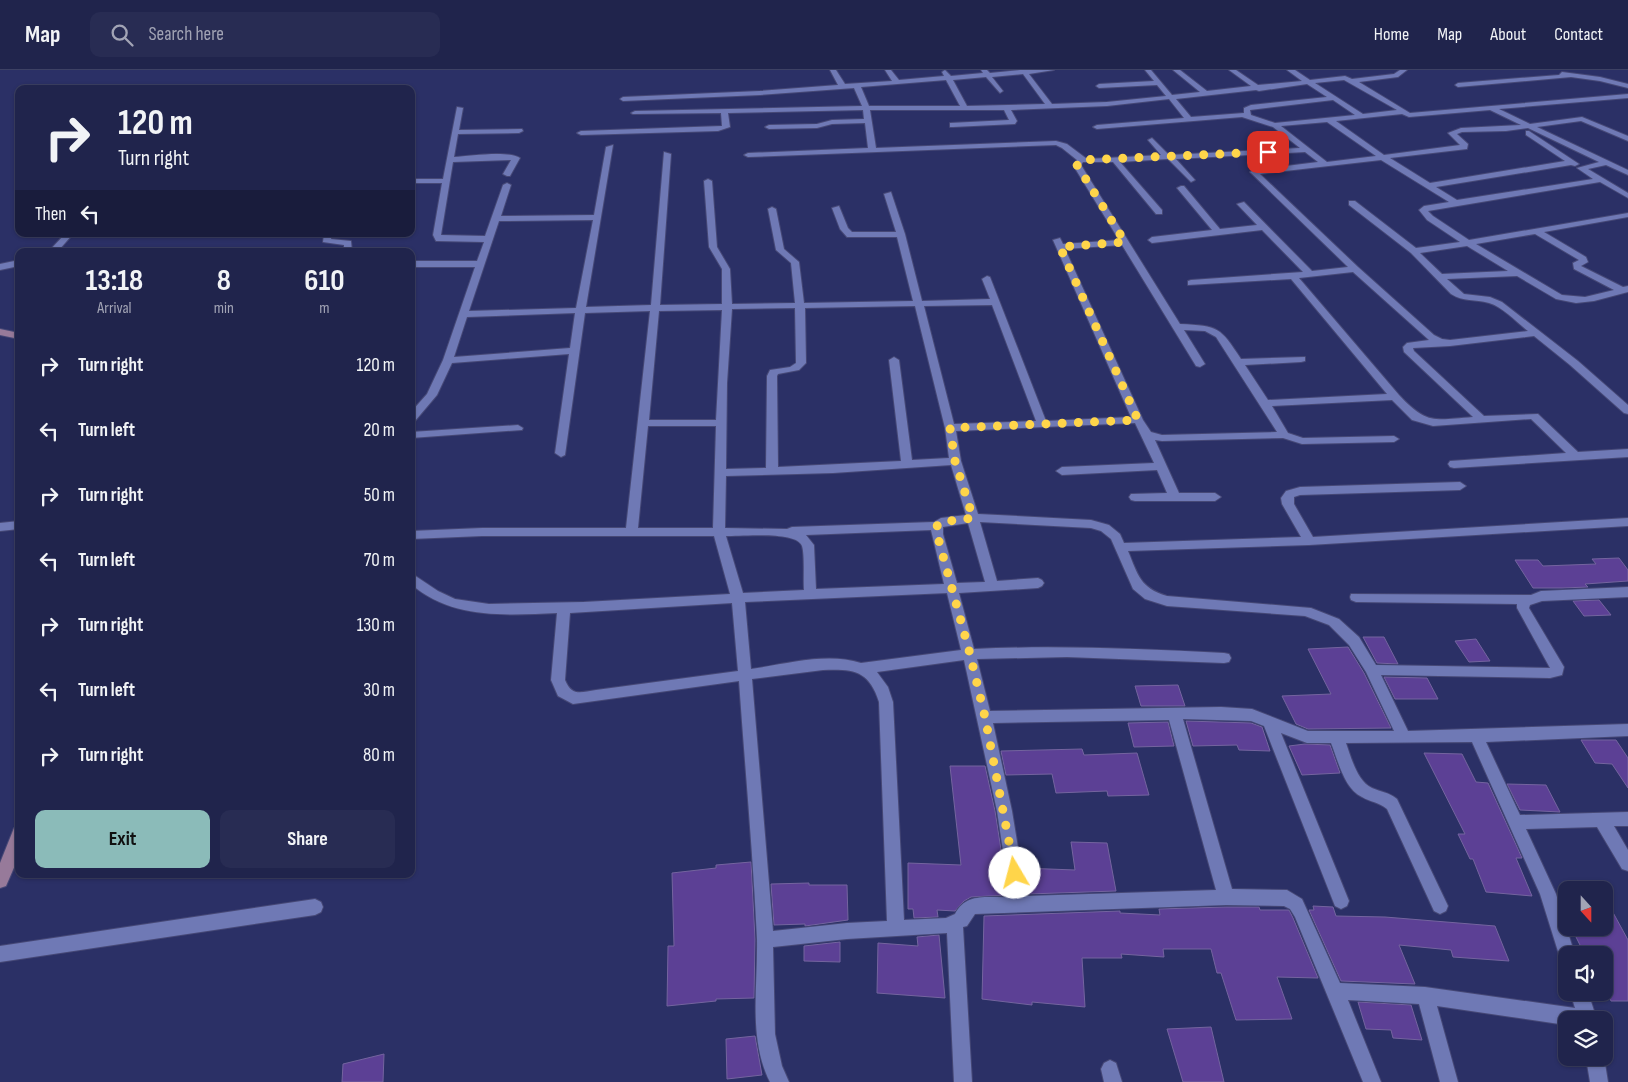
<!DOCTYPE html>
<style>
:root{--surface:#20244c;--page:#282c53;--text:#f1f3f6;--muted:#a2a4b5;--line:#3d4164;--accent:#8bbbb9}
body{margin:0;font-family:"Sofia Sans Condensed",sans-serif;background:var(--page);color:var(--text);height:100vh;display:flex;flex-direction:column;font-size:19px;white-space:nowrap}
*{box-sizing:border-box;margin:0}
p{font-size:16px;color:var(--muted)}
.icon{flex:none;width:28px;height:28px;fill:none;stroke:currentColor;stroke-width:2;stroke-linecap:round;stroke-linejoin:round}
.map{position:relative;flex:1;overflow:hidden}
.sheet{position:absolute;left:15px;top:178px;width:400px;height:630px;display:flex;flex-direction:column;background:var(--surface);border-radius:10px;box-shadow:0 1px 4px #0004,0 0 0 1px var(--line)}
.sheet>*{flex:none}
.banner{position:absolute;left:15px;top:15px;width:400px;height:152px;border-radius:10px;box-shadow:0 1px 4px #0004,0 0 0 1px var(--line);background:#20244c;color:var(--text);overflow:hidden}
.needle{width:32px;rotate:159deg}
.buttons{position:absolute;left:1558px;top:811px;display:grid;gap:10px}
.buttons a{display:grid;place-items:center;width:55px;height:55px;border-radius:10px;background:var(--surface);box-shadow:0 1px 4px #0004,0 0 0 1px var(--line);font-size:25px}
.pin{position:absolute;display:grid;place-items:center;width:42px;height:42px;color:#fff;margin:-21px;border-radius:10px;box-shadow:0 2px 8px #0006}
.me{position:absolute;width:55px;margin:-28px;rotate:352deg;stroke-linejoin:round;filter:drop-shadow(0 0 4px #0008)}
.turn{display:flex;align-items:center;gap:18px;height:105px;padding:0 20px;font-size:22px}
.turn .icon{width:65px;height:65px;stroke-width:2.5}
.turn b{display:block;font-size:35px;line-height:42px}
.then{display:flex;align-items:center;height:48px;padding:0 20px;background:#0003;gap:10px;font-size:19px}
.eta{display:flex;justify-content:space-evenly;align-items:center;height:85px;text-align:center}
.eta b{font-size:30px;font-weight:700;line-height:35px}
.action{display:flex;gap:10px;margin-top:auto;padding:10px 20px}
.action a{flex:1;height:58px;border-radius:10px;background:var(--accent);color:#111;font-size:20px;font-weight:700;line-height:58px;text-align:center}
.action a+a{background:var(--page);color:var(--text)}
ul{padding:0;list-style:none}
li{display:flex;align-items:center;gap:15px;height:65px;padding:0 20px}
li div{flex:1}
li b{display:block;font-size:19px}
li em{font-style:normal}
header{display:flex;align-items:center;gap:30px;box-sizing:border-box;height:70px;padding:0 25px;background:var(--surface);border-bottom:1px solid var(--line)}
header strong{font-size:24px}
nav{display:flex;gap:28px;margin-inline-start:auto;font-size:18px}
.search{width:350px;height:45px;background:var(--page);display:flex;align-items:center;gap:12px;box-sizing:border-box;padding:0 18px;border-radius:10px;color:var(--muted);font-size:19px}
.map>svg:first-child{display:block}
.building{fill:#5c4095;stroke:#74649f}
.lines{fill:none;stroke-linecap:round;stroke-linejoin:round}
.street-casing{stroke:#464876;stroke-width:2}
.secondary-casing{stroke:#464876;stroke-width:2}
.street{fill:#6f79b5;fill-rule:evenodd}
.secondary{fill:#977a9a;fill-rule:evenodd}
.route{stroke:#ffd54a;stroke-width:9;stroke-dasharray:0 16.2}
</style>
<header>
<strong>Map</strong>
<div class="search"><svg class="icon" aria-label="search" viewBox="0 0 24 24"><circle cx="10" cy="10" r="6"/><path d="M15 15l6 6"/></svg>Search here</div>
<nav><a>Home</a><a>Map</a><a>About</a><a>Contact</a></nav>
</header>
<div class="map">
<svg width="1628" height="1012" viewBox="0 0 1628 1012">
<rect width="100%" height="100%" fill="#2b3066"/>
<!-- building -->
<path class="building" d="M1619 488 1628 500V511L1585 514 1588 517 1562 518H1533L1515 490H1538L1543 496 1596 494 1592 489Z
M1599 530 1611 545 1584 546 1573 531Z
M1363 567H1384L1398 594 1377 593Z
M1476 569 1490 591 1469 592 1455 571Z
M1348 577 1364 603 1391 658 1308 659 1296 654 1282 626 1331 624 1308 579Z
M1384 607 1427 608 1438 629H1395Z
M1178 615 1185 636H1141L1135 616Z
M1186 651 1251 653 1262 657 1270 681 1239 680 1237 675 1193 676Z
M1168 652 1174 676 1134 677 1128 653Z
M1581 670H1616L1628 688V718L1612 694 1595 693Z
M1305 674 1330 675 1340 703 1302 705 1289 676Z
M1082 679 1084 685 1137 683 1149 725 1108 726 1107 721 1056 723 1052 704 1006 705 1001 681Z
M1424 683 1462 684 1476 712 1488 713 1522 788H1516L1532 826 1486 822 1473 789H1470L1458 764H1465Z
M950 696H985L995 741 1008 825 971 827 964 831 955 841 937 840 938 847 914 848 913 839H908V793L961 795Z
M1507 714 1546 715 1560 742 1520 740Z
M1071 772 1107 773 1116 821 1028 824 1023 798 1075 800Z
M751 792 755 869 754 928 716 929V931L667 936 668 876H674L672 803 716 798V795Z
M809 813V815H847L848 850 805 856V854L774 855 771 814Z
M1604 826 1628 870V931H1611L1604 916V885H1585L1575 865H1604Z
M1313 836 1333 837 1336 846 1385 847 1495 856 1509 891 1453 887 1451 880 1399 875 1415 914 1341 911 1309 840H1314Z
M1226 837H1259L1260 840H1289L1293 848 1318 908 1277 907 1292 949 1236 950 1221 903H1217L1211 879H1163L1164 887 1121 884 1122 888H1082L1085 937 1032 932V935L982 929 984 846 1120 841V843L1160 845 1159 839Z
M939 865 945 928 877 923 878 873 918 876 917 867Z
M840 872V892L804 891V876Z
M1358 932 1411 935 1422 970 1393 968 1391 960 1366 959Z
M1211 957 1224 1012H1183L1167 959Z
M755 966 762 1005 727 1009 726 969Z
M384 984 383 1012H342L343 994Z"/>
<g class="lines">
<defs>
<path id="street" d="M830 0H836L845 14 892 11 885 0H891L899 10 944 6 942 2 945 0 951 6 983 3 981 0H987L990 3 1020 0H1054L1029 4 1052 34 1107 32 1166 26 1157 15 1099 18 1096 16 1099 14 1154 11 1145 0H1151L1172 25 1200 22 1173 0H1180L1207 21 1251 16 1229 0H1236L1258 15 1302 11 1287 0H1295L1310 10 1345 6 1352 9 1394 4 1400 0H1407L1398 7 1359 12 1410 43 1628 24V28L1499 39 1530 54 1582 47 1628 66V71L1581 51 1537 57 1628 100V105L1606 95 1588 99 1628 123V128L1600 112 1428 141 1433 146 1469 170 1628 143V147L1544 162 1586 187 1588 192 1581 196 1623 217 1628 216V222L1594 231 1576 233 1556 229 1517 206 1447 209 1464 224 1490 227 1502 232 1578 291 1628 335V344L1624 343 1570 295 1534 266 1450 276 1413 278 1414 281 1484 346 1538 344 1578 382 1628 379V387L1454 398 1450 397 1448 394 1450 391 1566 383 1531 349 1433 356 1412 350 1392 330 1272 336 1288 363 1303 368 1394 366 1399 369 1394 372 1302 374 1283 368 1162 371 1155 370 1179 423H1215L1221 427 1215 431H1135L1131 430 1129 427 1131 424 1167 423 1157 400 1062 405 1056 401 1062 397 1154 393 1135 353 956 361 961 391 978 444 1091 450 1109 455 1120 464 1124 473 1301 467 1282 434 1281 428 1286 421 1300 417 1460 412 1466 416 1460 420 1300 425 1294 427V434L1313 467 1628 448V456L1309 475 1128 481C1138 505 1140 518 1167 526L1311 538 1339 549 1359 567 1376 595 1550 598 1517 538V534L1356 532 1351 530 1350 527 1351 524 1531 525 1541 521 1628 517V527L1542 531 1530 535 1529 538 1564 597 1562 605 1550 608 1381 605 1408 661 1628 654V666L1486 672 1520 745 1628 742V756H1614L1628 780V801L1622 799 1597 757 1526 759 1556 824 1575 885H1566V893L1561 891 1540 824 1472 672 1346 673C1351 687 1357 711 1372 718 1381 722 1389 722 1397 729L1448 836 1446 841 1440 844 1434 841 1387 739C1379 732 1370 732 1362 727 1344 719 1338 690 1331 673H1307L1281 663 1349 831 1347 836 1341 839 1335 836 1333 831 1264 656 1251 651 1183 649 1232 819 1287 820 1302 829 1340 913 1425 917 1575 938 1570 922H1588L1597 950H1566V955L1437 936 1458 1012H1440L1419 934 1348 930 1381 1012H1363L1295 847 1290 839 1284 836 1226 835 975 844 967 856 963 857 972 1012H954L947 863 847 869 773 877 775 964 782 996 789 1012H770C748 969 758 916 757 869 753 783 745 697 739 611L573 634 558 626 551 610 557 543C507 545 452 550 411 514V503L438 521 455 529 489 534 584 532 730 524 714 466H482L411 469V461L482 458H626L650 241 585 243 565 385 561 387 555 383 569 284 452 293 437 325 415 351 411 352V342L427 324 443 290 475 197H411V191H477L484 172 436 171 433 165 442 113H411V109H443L457 37 463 38 459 60 522 59 523 61 519 63 458 64 454 87C470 86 508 80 520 88L510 106H507L503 104 511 90 453 92 441 165 485 166 503 115 507 113 511 115 501 146 594 145 606 77 613 75 586 237 651 235 664 82 671 84 660 235 722 234V199L709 177 704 111 708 109 712 111 717 177 730 199 732 234 795 233 791 193 776 180 768 139 772 137 776 139 784 179 799 192 804 233 913 231 897 167H847L840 159 832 138 839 136 848 158 852 162H896L884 124 891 122 905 164 922 231 990 229 982 209 987 206 990 207 1046 351 1131 347 1053 170 1060 168 1063 174 1119 170 1073 95 1077 90 1062 78 1056 75 748 87 744 85 748 83 868 78 865 53 832 54 817 58 769 59 765 57 769 55 817 54 832 50 864 49 863 40 728 43 730 57 718 61 581 65 577 63 581 61 722 56 721 43 633 44 631 43 635 41 862 36 854 18 760 25 623 31 620 29 623 27 760 21 838 15ZM1023 4 1045 34 967 36 953 10 986 7 1000 23 1003 21 992 7ZM946 10 960 36H869L861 17ZM1344 10 1397 40 1363 44 1315 13ZM1307 14 1327 27 1251 35 1244 38V43L1191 47 1176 29 1256 20 1259 21ZM1169 29 1184 48 1097 55 1093 57 1097 59 1242 47 1273 57 1300 78 1169 85 1152 68 1148 70 1161 85 1087 89 1067 74 1056 71 876 78 870 40H1004L1009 50 950 53V57H953L1015 54 1017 51 1011 40 1107 36ZM1333 30 1355 45 1275 53 1251 45 1250 40ZM1490 40 1521 55 1461 58 1448 63 1460 75 1384 85 1336 51 1402 44 1409 47ZM1327 52 1376 86 1327 92 1281 56ZM1528 58 1599 92 1577 98 1593 109 1457 130 1436 117 1571 95 1575 96 1579 94 1529 61H1526V65L1565 91 1430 113 1390 88 1467 79 1468 74 1457 64 1462 62 1506 61ZM1305 82 1318 92 1254 100 1250 102 1348 197 1312 201 1244 132 1237 134 1257 155 1220 159 1184 116H1181L1177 118 1212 160 1152 167 1148 170 1152 173 1262 160 1303 202 1191 210 1188 211V215L1291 209 1387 324 1268 330 1245 295 1301 292 1305 291V287L1241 289C1220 257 1219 256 1180 254L1081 95 1083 92H1113L1156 144H1162V140L1120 92 1168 89 1191 112 1195 110 1176 89ZM1381 90 1449 132 1424 136 1419 140 1427 150 1460 172 1416 178 1355 131H1349V135L1411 183 1451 224C1463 232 1475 229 1489 233 1503 237 1516 252 1528 261L1450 270 1442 269 1434 265 1358 197 1260 104ZM593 150 576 238 469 241 499 151ZM1535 164 1579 190 1573 193 1574 199 1614 220 1585 227 1562 225 1476 174ZM1122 175 1196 296 1200 297 1205 294 1184 260 1205 261 1216 267 1277 362 1162 365 1151 362 1143 350 1065 179ZM1467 176 1508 201 1442 204 1420 183ZM1353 202 1429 270 1407 273 1403 277 1404 282 1473 347C1434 350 1427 355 1399 325L1299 208ZM992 235 1036 351 954 354 924 236ZM915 236 945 358 949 388 912 390 899 290 894 287 889 290 901 391 778 397 777 306 778 304 799 300 806 293 805 238ZM795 238 796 293 790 297 770 300 767 306 766 398 726 399 727 313 732 239ZM722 240 716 350H649L659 241ZM575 243 570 278 454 287 467 247ZM648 356H716L713 458H638ZM951 395 966 445 941 448 934 452 792 457 787 459 725 458 726 406 833 403ZM980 452 1091 458 1101 461 1111 469 1133 519 1145 529 1167 536 1305 546 1329 555 1349 575 1366 602 1394 661H1308L1252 639 1221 637 990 641 977 589 1067 587 1224 593 1229 592 1231 588 1229 584 1224 583C1141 579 1058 575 974 579L959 523 1038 518 1042 516 1044 513 1042 510 1038 508 997 511ZM968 453 985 512 957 513 943 464V457ZM931 460 944 514 816 519 814 475 806 465ZM726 466C741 466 797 461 802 476 805 486 803 508 804 520L743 523ZM947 523 961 580 861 593C827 582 786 594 751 599L745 532ZM732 533 738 601 596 620C581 622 572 627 565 610L570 543ZM964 590 997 741 1010 827C988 828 966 822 955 844L946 848 904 850 893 632 888 617 877 602ZM823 600C853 599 869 600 879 632L887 851 847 853 773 861 752 609ZM1169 650 1216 820 1026 826 1012 741 993 653Z
M1562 2 1600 7 1628 14V18L1600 11 1571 7 1458 17 1455 15 1458 13 1559 5Z
M65 164H73L58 181H49Z
M324 164H332L331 169 351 171 352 181H344V175L323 172Z
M19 190V196L0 200V194Z
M518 355 523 358 522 360 411 368V362Z
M19 451V459L0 461V453Z
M315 829 321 832 323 837 321 842 315 845 0 892V876Z
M1604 987 1608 1012H1590L1586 988Z
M1110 990 1116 993 1122 1012H1104L1101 999 1104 993Z"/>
<path id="secondary" d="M0 259 19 263V269L0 265Z
M19 756V786L6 816 0 818V793L14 758Z"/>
</defs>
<!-- street casing -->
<use href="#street" class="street-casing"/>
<!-- secondary casing -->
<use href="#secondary" class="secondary-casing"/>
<!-- street -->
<use href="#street" class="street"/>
<!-- secondary -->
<use href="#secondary" class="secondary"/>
</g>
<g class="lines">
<!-- route -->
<path class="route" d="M1015 803 985 647 970 584 937 464V456L941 452 973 448 955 391 950 358 1138 350 1060 177 1125 172 1077 95 1081 90 1268 82"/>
</g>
</svg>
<div class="buttons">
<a><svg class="needle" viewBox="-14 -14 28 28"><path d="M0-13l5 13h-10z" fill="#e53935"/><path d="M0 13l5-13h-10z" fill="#a2a4b5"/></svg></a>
<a><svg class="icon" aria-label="sound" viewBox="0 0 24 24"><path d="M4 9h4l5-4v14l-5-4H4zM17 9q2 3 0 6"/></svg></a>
<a><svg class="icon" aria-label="layers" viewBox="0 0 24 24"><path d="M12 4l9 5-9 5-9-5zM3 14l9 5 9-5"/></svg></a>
</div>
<div class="pin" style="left:1268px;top:82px;background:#d93025"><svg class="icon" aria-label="arrive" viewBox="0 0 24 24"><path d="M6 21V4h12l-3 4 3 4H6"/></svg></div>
<svg class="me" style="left:1015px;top:803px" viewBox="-20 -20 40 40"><circle r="19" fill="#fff"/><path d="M0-13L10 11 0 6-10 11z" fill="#ffd54a"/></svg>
<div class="banner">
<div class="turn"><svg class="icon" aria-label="right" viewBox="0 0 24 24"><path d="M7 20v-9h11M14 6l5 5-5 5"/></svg><div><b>120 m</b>Turn right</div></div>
<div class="then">Then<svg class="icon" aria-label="left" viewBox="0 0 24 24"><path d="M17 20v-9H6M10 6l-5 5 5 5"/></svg></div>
</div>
<section class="sheet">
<div class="eta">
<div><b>13:18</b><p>Arrival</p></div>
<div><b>8</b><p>min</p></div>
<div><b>610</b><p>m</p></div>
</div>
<ul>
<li><svg class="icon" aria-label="right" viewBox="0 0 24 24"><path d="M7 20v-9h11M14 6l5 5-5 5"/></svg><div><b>Turn right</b></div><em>120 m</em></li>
<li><svg class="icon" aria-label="left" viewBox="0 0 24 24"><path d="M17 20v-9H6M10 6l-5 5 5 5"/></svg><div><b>Turn left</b></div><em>20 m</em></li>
<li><svg class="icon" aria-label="right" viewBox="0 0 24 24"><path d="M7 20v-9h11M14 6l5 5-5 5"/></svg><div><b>Turn right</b></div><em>50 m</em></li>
<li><svg class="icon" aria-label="left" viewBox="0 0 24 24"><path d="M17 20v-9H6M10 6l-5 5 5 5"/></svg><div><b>Turn left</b></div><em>70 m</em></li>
<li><svg class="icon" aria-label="right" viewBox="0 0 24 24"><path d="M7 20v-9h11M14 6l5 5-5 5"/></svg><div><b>Turn right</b></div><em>130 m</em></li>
<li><svg class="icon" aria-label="left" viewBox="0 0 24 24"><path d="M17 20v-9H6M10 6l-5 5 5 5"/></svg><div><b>Turn left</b></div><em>30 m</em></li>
<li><svg class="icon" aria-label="right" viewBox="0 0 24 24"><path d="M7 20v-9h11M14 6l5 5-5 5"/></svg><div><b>Turn right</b></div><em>80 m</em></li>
</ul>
<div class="action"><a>Exit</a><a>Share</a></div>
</section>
</div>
